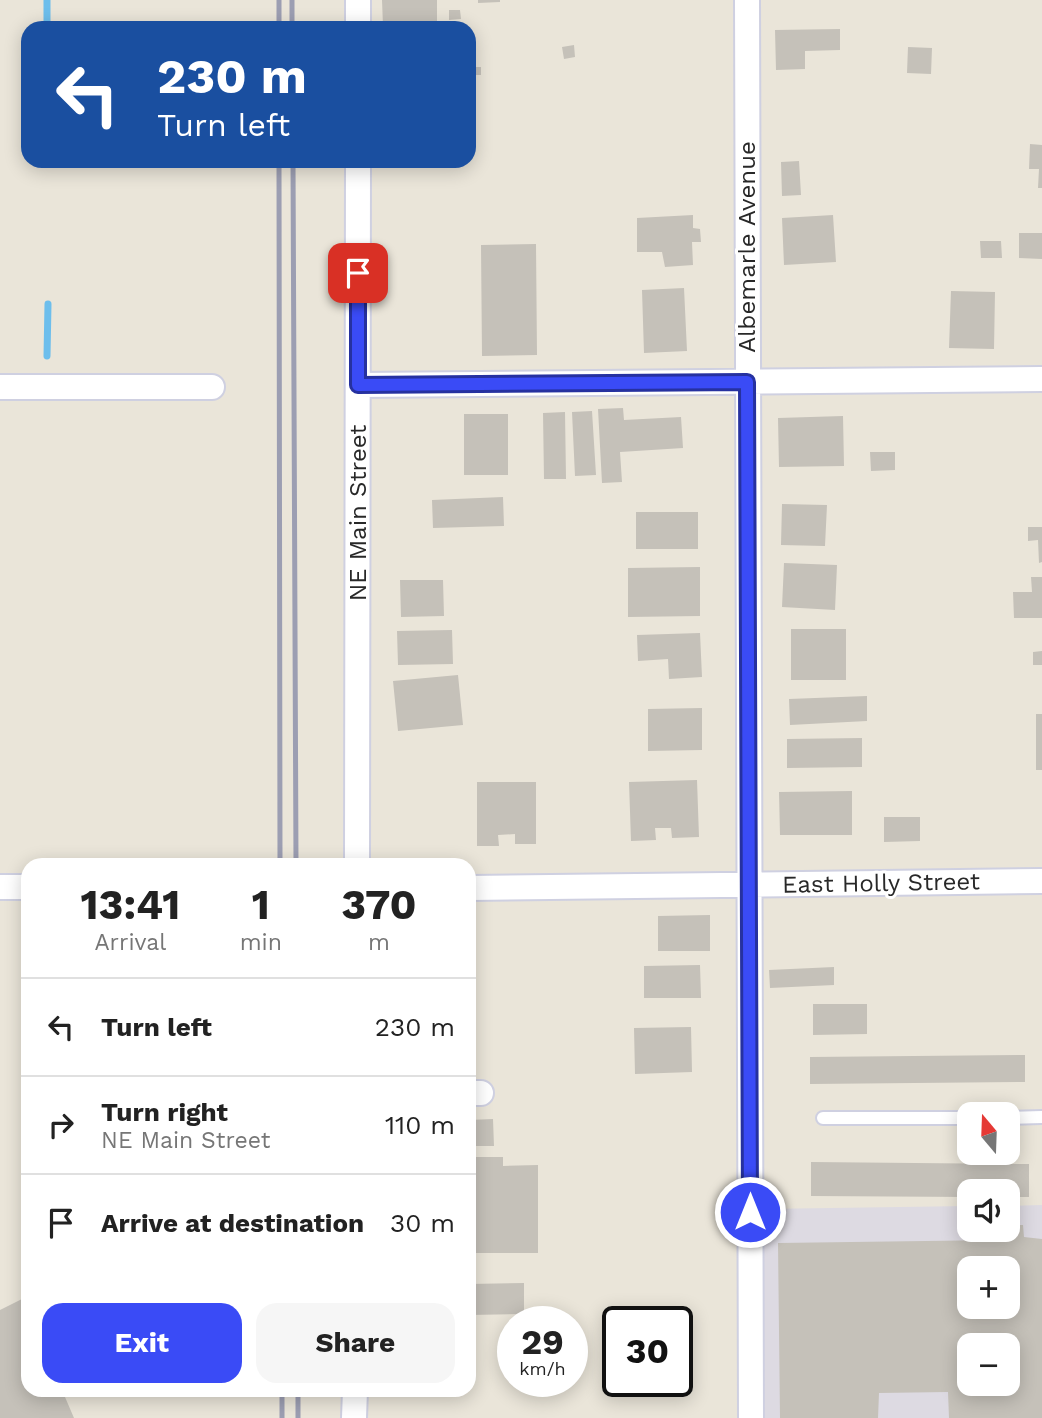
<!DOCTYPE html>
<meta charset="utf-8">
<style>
:root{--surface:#fff;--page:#f6f6f6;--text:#222;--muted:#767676;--line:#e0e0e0;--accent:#3a4bf6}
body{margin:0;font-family:"Work Sans",sans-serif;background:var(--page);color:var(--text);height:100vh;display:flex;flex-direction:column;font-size:26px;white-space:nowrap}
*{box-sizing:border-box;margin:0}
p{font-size:23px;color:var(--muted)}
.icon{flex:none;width:38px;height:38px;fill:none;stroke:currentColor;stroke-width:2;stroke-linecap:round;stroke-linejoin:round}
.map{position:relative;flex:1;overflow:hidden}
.details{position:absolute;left:21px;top:858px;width:455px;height:539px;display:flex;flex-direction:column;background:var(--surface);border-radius:21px;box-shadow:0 4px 18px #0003}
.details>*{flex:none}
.banner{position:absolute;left:21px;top:21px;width:455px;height:147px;border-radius:21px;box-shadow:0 4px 18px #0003;background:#1a4fa0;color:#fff;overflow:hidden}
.needle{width:46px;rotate:341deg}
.controls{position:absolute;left:957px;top:1102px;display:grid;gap:14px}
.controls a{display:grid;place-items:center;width:63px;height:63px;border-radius:14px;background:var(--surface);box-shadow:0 4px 18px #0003;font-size:35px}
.speed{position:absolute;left:497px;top:1306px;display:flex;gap:14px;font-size:35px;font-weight:700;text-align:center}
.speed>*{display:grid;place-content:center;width:91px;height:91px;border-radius:50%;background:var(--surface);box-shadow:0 4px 18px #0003;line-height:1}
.speed small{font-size:18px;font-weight:400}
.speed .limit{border:4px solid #111;border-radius:10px;background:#fff;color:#111}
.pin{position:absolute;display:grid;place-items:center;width:60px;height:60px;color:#fff;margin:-30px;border-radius:14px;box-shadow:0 4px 10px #0006}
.me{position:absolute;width:77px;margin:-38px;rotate:0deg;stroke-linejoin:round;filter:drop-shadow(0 0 5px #0008)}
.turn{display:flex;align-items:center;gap:24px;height:147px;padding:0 21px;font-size:32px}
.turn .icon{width:91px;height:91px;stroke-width:2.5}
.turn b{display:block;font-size:49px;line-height:60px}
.eta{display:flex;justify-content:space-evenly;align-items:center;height:119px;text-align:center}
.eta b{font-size:42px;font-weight:700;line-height:49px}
.button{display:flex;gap:14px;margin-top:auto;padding:14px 21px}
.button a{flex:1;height:80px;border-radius:21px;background:var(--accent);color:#fff;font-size:28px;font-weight:700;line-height:80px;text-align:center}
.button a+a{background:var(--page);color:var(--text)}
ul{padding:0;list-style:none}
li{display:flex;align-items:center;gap:21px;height:98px;padding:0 21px;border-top:2px solid var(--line)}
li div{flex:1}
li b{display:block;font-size:26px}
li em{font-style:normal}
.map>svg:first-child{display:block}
.industrial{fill:#dddae2;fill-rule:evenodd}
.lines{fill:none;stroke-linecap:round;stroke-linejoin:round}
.stream{stroke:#6dbeec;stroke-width:7}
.building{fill:#c5c1b9;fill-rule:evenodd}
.lane-casing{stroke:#cfd0e1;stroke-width:16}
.street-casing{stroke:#cfd0e1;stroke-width:28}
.lane{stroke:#fff;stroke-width:12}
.street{stroke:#fff;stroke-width:24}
.rail{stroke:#9c9eb2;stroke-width:5}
.route-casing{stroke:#2631a0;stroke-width:18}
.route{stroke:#3a4bf6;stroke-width:12}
.labels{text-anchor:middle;stroke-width:6;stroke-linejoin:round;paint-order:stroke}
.street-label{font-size:24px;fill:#282828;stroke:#fff}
</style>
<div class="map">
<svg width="1042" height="1418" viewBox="0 0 1042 1418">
<rect width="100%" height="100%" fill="#eae5d9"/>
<!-- industrial -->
<path class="industrial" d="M1042 1205V1418H764L762 1209 969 1206 970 1230H1008V1206ZM970 1269H1008V1307H970ZM970 1346H1008V1384H970Z"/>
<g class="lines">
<!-- stream -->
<path class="stream" d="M47 0V28
M47 356 48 304"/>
</g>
<!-- building -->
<path class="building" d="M382 0H437V25L383 26Z
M478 0H500V2L478 3Z
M449 10H460L461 19 449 20Z
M840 29V50L805 51V69L776 70 775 30Z
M574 45 575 57 564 59 562 47Z
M908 47 932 48 931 74 907 73Z
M469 67H481V75H469Z
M1030 144 1042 145V188H1038L1039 169H1029Z
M799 161 801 195 782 196 781 162Z
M693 215V228L700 229 701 242H692L693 265 665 267 662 252H637V218Z
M833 215 836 262 784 265 782 218Z
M1019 233H1042V259L1019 258Z
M980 241H1001L1002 258H981Z
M536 244 537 355 482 356 481 245Z
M684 288 687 351 644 353 642 290Z
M951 291 995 292 994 349 949 348Z
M623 408 624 420 681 417 683 448 620 452 622 482 602 483 598 409Z
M592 411 596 475 575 476 572 412Z
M565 412 566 479H544L543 413Z
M464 414H508V475H464Z
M843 416 844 466 779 467 778 418Z
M870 452H895V470L871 471Z
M503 497 504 526 433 528 432 500Z
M782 504 827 505 825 546 781 545Z
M636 512H698V549H636Z
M1028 527H1042V562L1039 563 1038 540 1028 541Z
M784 563 837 565 835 610 782 607Z
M700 567V616L628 617V568Z
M1031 577H1042V618H1014L1013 592H1032Z
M400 580H443L444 616 401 617Z
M791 629H846V680H791Z
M452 630 453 664 398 665 397 631Z
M700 633 702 677 669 679 668 659 638 661 637 635Z
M1042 651V665H1033V652Z
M458 675 463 725 398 731 393 681Z
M867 696V721L790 725 789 699Z
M702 708V750L648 751V709Z
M1036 714H1042V770H1036Z
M862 738V767L787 768V739Z
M697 780 699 837 672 838 671 828H655L656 840 631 841 629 782Z
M477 782H536V844H515V834L498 835 499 846H477Z
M852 791V835H780L779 792Z
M884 817H920V841L884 842Z
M710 915V951H658V916Z
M700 965 701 998H644V966Z
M834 967V985L770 988 769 970Z
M813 1004H867V1034L813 1035Z
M691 1027 692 1072 635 1074 634 1028Z
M1025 1055V1082L810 1084V1057Z
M493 1119 494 1146H469V1120Z
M469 1157H503V1166L538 1165V1253H469Z
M811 1162 1029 1164V1197H1008V1192H970V1197L811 1196Z
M1008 1225H1023L1024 1237 1042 1239V1418H949L948 1392 879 1393 878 1418H780L778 1243 999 1240 1000 1230H1008ZM970 1269H1008V1307H970ZM970 1346H1008V1384H970Z
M524 1283V1314L469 1315V1284Z
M28 1296V1390H62L74 1418H0V1310Z"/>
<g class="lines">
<defs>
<path id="lane" d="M823 1118H970
M1008 1118 1042 1117"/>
<path id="street" d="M358 0V28
M747 0 751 1418
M358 385 1042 379
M0 387H212
M357 864 358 161
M0 887H23
M469 888 1042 881
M469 1093H481
M354 1418 355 1390"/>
</defs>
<!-- lane casing -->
<use href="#lane" class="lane-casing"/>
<!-- street casing -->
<use href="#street" class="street-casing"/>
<!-- lane -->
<use href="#lane" class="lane"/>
<!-- street -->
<use href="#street" class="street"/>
<!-- rail -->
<path class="rail" d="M279 0V28
M292 0V28
M279 161 280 864
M293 161 296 864
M282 1390V1418
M298 1390V1418"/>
</g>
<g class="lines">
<defs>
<path id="route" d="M358 273V385L747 382 750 1212"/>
</defs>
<!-- route casing -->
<use href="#route" class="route-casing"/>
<!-- route -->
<use href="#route" class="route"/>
</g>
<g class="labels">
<!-- street labels -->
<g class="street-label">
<text transform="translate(747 247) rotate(-90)" y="8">Albemarle Avenue</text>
<text transform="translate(358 513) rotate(-90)" y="8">NE Main Street</text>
<text transform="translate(881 883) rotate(-1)" y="8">East Holly Street</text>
</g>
</g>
</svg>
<div class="controls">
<a><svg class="needle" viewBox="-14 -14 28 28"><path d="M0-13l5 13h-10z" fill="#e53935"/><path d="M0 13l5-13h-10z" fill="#767676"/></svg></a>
<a><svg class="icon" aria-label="sound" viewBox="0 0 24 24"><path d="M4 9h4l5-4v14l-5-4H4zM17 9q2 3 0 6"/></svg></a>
<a>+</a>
<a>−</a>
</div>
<div class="speed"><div>29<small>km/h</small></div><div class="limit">30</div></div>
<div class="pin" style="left:358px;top:273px;background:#d93025"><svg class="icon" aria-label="arrive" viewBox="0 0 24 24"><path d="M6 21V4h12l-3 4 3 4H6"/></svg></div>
<svg class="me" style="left:750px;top:1212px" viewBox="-20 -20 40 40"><circle r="17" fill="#3a4bf6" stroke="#fff" stroke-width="3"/><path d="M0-11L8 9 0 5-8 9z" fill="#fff"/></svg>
<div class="banner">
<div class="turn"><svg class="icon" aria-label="left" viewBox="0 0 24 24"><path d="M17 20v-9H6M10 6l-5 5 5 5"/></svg><div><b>230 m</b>Turn left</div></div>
</div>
<section class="details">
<div class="eta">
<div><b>13:41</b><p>Arrival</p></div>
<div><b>1</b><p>min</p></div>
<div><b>370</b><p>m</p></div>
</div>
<ul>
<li><svg class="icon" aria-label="left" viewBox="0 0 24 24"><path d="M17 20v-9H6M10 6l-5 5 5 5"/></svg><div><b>Turn left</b></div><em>230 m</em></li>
<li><svg class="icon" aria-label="right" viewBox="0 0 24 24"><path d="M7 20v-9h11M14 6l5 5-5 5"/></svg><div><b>Turn right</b><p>NE Main Street</p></div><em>110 m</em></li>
<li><svg class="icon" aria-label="arrive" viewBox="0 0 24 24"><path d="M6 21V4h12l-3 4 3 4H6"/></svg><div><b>Arrive at destination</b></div><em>30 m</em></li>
</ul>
<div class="button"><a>Exit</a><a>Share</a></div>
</section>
</div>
